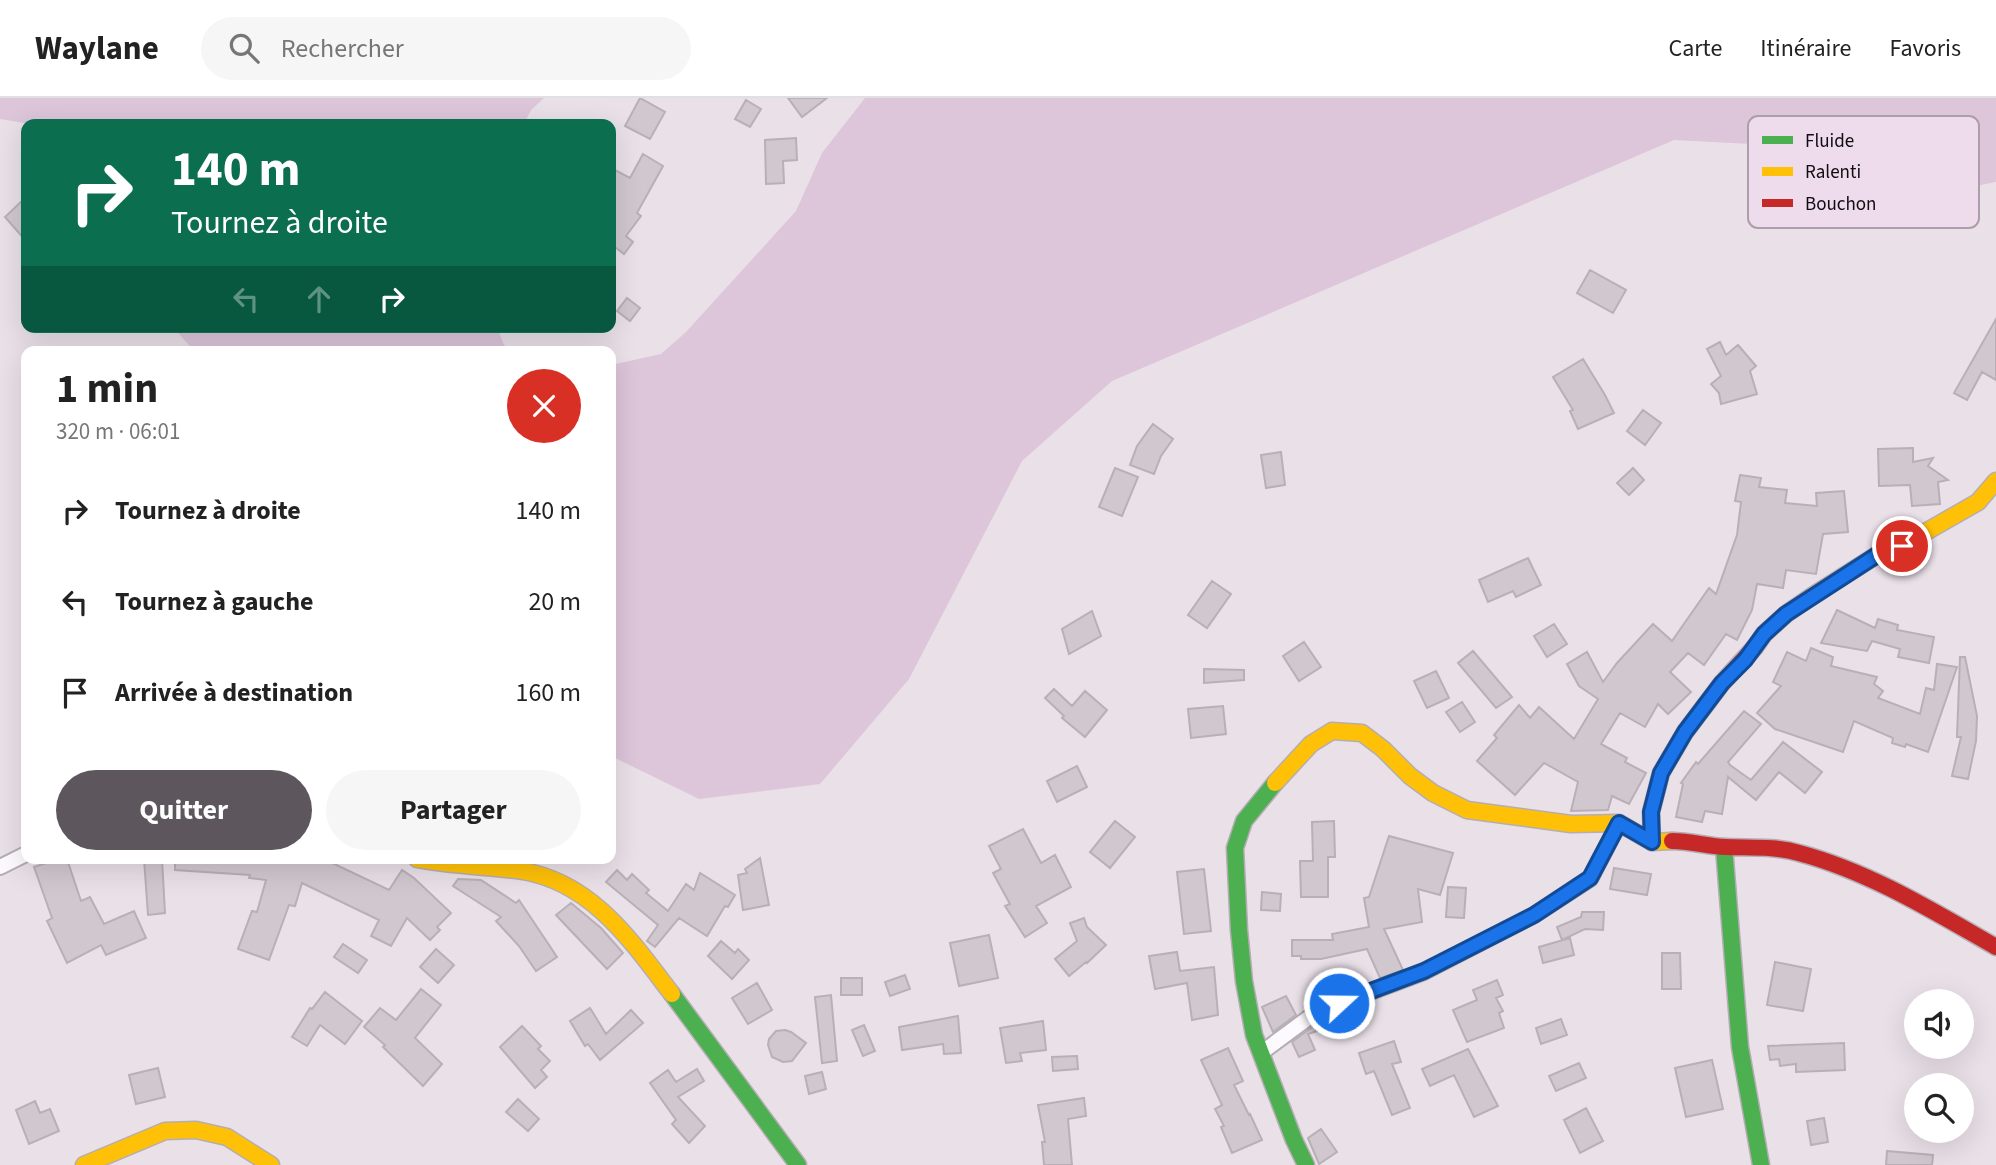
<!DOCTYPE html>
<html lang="fr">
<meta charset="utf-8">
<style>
:root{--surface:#fff;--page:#f6f6f6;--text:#222;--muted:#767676;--line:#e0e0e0;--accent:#5d565c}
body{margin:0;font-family:"Source Sans 3",sans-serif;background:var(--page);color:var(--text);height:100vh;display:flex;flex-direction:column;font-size:26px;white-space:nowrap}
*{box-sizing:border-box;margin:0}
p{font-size:23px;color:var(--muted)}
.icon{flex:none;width:38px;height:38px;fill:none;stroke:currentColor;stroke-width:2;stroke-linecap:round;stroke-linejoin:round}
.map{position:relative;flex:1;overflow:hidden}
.panel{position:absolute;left:21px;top:248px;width:595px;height:518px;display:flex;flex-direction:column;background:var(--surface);border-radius:14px;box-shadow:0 7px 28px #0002}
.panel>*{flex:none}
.hud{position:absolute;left:21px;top:21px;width:595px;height:214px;border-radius:14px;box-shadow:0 7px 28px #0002;background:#0b6e4f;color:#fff;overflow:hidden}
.buttons{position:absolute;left:1904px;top:891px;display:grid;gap:14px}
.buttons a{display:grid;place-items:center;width:70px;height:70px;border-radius:50%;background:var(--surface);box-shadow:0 7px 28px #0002;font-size:35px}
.pin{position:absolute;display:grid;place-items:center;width:60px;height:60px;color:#fff;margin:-30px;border:4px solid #fff;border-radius:50%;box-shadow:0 2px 7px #0007}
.me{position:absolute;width:77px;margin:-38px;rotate:69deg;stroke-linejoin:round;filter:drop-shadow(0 0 5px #0008)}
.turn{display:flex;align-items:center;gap:24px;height:147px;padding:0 35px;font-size:32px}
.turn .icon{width:91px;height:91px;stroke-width:2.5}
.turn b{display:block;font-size:49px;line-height:60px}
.lanes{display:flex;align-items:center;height:66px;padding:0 35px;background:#0003;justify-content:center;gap:35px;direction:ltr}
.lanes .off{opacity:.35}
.round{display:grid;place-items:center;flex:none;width:74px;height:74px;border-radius:37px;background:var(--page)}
.summary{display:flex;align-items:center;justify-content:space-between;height:119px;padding:0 35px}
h1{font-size:42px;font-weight:700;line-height:52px}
.cta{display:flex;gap:14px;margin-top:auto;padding:14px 35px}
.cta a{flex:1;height:80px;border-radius:42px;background:var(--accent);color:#fff;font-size:28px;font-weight:700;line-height:80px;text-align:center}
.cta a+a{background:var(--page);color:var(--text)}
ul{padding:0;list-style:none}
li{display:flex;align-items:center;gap:21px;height:91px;padding:0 35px}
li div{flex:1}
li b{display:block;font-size:26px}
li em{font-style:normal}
header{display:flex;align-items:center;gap:42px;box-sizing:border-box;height:98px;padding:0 35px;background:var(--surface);border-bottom:2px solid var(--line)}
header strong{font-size:33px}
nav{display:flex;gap:38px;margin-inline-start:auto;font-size:24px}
.search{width:490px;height:63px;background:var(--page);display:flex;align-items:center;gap:18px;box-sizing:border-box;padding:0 24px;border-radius:38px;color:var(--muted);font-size:26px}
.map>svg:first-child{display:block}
.green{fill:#ddc5da}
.building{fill:#d0c8ce;stroke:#b8b0b6;stroke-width:2}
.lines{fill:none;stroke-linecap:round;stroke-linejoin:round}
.street-casing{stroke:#b5adb4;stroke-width:18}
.fast-casing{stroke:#b5adb4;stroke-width:19}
.slow-casing{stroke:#b5adb4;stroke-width:19}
.jam-casing{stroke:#b5adb4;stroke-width:19}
.street{stroke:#fcfafc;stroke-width:14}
.fast{stroke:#4caf50;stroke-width:16}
.slow{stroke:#ffc107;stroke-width:16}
.jam{stroke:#c62828;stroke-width:16}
.route-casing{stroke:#114b97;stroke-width:18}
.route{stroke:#1a73e8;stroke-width:12}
.key{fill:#eedcec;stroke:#ac9eaa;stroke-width:2}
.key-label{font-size:19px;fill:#110c11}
</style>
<header>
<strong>Waylane</strong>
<div class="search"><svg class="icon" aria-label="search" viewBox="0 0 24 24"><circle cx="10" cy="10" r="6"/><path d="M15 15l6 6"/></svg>Rechercher</div>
<nav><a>Carte</a><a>Itinéraire</a><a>Favoris</a></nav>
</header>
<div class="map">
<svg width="1996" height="1067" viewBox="0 0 1996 1067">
<rect width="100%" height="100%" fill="#eae0e8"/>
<!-- green -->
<path class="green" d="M0 0H544L531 12 524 26H30L0 21Z
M865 0H1996V84L1918 99 1791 48 1674 42 1112 283 1022 363 909 581 820 686 699 701 611 658V267L661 256 686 234 796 113 822 55Z
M173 229H497L504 247 514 254H195Z"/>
<!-- building -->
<path class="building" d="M640 0 665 14 650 41 625 28Z
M788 0H827L802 19Z
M746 2 761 11 750 29 735 21Z
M796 40 797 62 783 63 784 85 766 86 765 42Z
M643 56 663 68 637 115 641 118 626 138 633 144 624 156 611 146V70L630 80Z
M26 99V143L5 119Z
M1590 172 1626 192 1613 215 1577 195Z
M627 200 640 210 630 223 617 213Z
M1996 221V282L1982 274 1967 302 1954 295Z
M1720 244 1726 257 1738 247 1756 268 1750 273 1757 296 1721 306 1719 295 1711 286 1721 278 1707 251Z
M1583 261 1605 297 1614 315 1578 331 1570 313 1573 312 1553 279Z
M1643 312 1661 325 1645 347 1627 333Z
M1153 326 1173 341 1161 358 1154 376 1130 367 1137 348Z
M1913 350V364L1933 360 1928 368 1948 382 1938 384 1940 406 1912 408 1910 387 1879 388 1878 351Z
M1281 354 1285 387 1266 390 1261 357Z
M1115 370 1138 379 1122 418 1099 409Z
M1633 370 1644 382 1629 397 1617 385Z
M1740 377 1761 380 1759 389 1787 392 1785 405 1817 408 1816 395 1844 393 1848 434 1823 436 1816 476 1786 472 1783 490 1757 486 1752 512 1737 542 1726 536 1704 567 1688 555 1670 574 1691 594 1668 616 1658 606 1645 629 1620 615 1601 646 1627 660 1625 664 1646 675 1629 706 1612 698 1608 712 1571 713 1578 684 1544 665 1515 697 1477 663 1497 640 1494 637 1519 607 1530 620 1539 609 1574 641 1598 601 1579 588 1567 566 1587 554 1603 584 1617 565 1653 526 1672 543 1709 490 1716 496 1737 437 1741 404 1735 403Z
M1528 460 1541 487 1516 499 1513 493 1488 504 1479 482Z
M1212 483 1231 496 1207 530 1188 517Z
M1837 512 1875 530 1878 521 1898 527 1897 532 1934 539 1929 565 1898 559 1900 551 1872 543 1867 553 1821 545Z
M1092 513 1101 538 1069 556 1062 531Z
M1554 526 1567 546 1547 559 1534 538Z
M1304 544 1321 569 1299 583 1283 558Z
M1811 550 1833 559 1831 568 1877 579 1874 586 1883 593 1878 600 1920 616 1926 590 1934 592 1937 566 1957 569 1928 654 1906 646 1905 649 1892 645 1893 640 1854 623 1843 654 1775 631 1757 615 1781 588 1773 584 1787 554 1806 563Z
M1473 553 1512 599 1496 610 1458 565Z
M1960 559H1965L1977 618 1976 643 1968 681 1952 678 1961 639H1957Z
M1204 571 1244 572V582L1204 585Z
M1436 573 1449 600 1427 610 1414 583Z
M1054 591 1072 608 1085 593 1107 612 1085 639 1062 620 1064 618 1045 600Z
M1462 604 1475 624 1460 634 1446 614Z
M1223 608 1226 636 1191 640 1188 611Z
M1744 613 1761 626 1728 664 1730 667 1751 682 1783 644 1822 674 1805 695 1779 674 1756 702 1728 679 1722 716 1705 713 1702 724 1676 719 1683 686 1681 685 1696 664 1698 666Z
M1077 668 1087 689 1057 704 1047 683Z
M1115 723 1135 739 1110 770 1090 754Z
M1334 723 1335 759H1328V799H1301L1300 763H1313L1312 724Z
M1023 731 1041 765 1055 757 1071 789 1036 808 1047 825 1025 839 1005 808 1010 806 993 775 1001 771 989 748Z
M1389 738 1453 755 1440 797 1418 791 1422 824 1384 831 1403 872 1380 880 1367 851 1321 861H1301V858H1292V842H1333L1332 836 1369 829 1364 800 1369 799Z
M760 760 769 807 743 812 738 777 747 775 745 771Z
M59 761H67L81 803 90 799 104 826 134 813 146 840 106 857 101 847 67 865 47 823 52 820 34 769Z
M144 761H162L165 815 148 817Z
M175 761H324L389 792 402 772 414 780 451 815 437 829 440 832 430 842 407 820 391 848 371 838 379 822 302 785 295 808 289 807 269 862 238 851 252 813 257 814 266 782 249 780 250 777 175 772Z
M1614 770 1651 776 1647 797 1610 791Z
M1204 771 1211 833 1184 836 1177 774Z
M617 772 627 782 632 776 649 792 646 795 668 813 686 786 694 792 700 775 735 797 728 809 725 808 707 838 679 820 655 849 647 843 658 827 606 784Z
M458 781 481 782 516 805 519 802 557 859 536 873 519 848 496 823 501 819 453 788Z
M1448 789 1466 790 1464 820 1446 819Z
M1262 794 1281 796 1280 813 1261 812Z
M571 805 601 830 623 855 607 871 556 817Z
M1582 814H1604L1603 832 1585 831 1562 842 1557 829 1581 819Z
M1084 820 1087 829 1106 847 1087 865 1086 864 1069 878 1055 861 1077 843 1070 825Z
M989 837 998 880 959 888 950 845Z
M1570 840 1574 857 1543 865 1539 849Z
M721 843 735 855 738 851 749 862 732 881 708 858Z
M343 846 367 862 358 875 334 859Z
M436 851 454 867 438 885 420 869Z
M1177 854 1180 873 1214 869 1218 917 1192 922 1187 885 1155 891 1149 858Z
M1662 855H1680L1681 891H1662Z
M1775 864 1811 871 1803 913 1767 907Z
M905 877 910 891 890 898 885 884Z
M841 880H862V897H841Z
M1497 882 1503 897 1496 900 1503 913 1499 915 1504 930 1467 944 1453 912 1477 902 1473 892Z
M757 885 772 912 748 926 732 900Z
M421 891 441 907 415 940 442 966 423 988 383 949 385 947 364 929 380 910 396 922Z
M325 894 362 923 345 946 320 927 307 948 292 939 310 910 312 911Z
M831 897 837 963 822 965 815 899Z
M1286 898 1296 917 1273 934 1262 909Z
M590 910 606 936 631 912 643 925 600 962 588 946 585 948 570 923Z
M958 918 961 955 944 956 943 946 902 952 899 929Z
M1561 921 1567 937 1541 946 1536 930Z
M1043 923 1046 952 1020 955 1022 963 1006 965 1000 930Z
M864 927 875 953 863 958 852 932Z
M1315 927 1317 933 1308 936 1315 952 1299 959 1292 944Z
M522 928 541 948 538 951 550 963 541 972 547 979 535 990 500 949Z
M785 932 791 934 806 945 792 963 783 964 772 959 768 947 769 941 776 933Z
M1394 943 1401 964 1392 966 1410 1010 1392 1017 1374 973 1366 976 1359 955Z
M1844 945 1845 972 1796 974V966L1780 968 1779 961 1770 962 1768 948Z
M1228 950 1243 983 1234 987 1249 1017 1250 1016 1262 1042 1232 1055 1221 1029 1224 1028 1215 1011 1222 1007 1201 962Z
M1468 951 1498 1008 1474 1019 1454 977 1430 988 1422 971Z
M1077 958 1078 971 1053 973 1052 959Z
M1712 962 1723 1011 1686 1019 1675 970Z
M1579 965 1586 980 1556 993 1549 978Z
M158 970 165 999 136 1006 129 977Z
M697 971 704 983 678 999 705 1028 689 1045 672 1026 676 1022 650 985 668 972 676 984Z
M822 974 826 991 809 996 805 978Z
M1084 1000 1086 1018 1068 1021 1072 1067H1044L1042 1044H1045L1038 1007Z
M518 1001 539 1021 528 1033 506 1014Z
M35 1003 40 1015 50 1011 59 1033 29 1046 16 1012Z
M1586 1010 1603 1043 1580 1055 1564 1022Z
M1824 1020 1828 1044 1811 1047 1807 1023Z
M1321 1031 1337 1054 1319 1066 1308 1040Z
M1887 1053 1933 1057 1932 1067H1886Z"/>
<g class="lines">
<defs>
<path id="street" d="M0 769 26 756
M1261 955 1315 915 1424 874 1534 817 1590 781 1619 725"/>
<path id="fast" d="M1275 685 1244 723 1235 750 1239 832 1244 883 1254 937 1294 1042 1306 1067
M1724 749 1740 949 1761 1067
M672 896 798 1067"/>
<path id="slow" d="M1755 549 1764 536 1786 516 1812 498 1880 455 1901 448 1978 404 1996 383
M1275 685 1311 646 1332 633 1362 635 1383 651 1410 678 1433 695 1467 712 1571 726 1619 725 1652 744 1672 743
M417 761C452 768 488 768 523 773 593 785 632 844 672 896
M84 1067 165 1033 196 1032 227 1039 271 1067"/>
<path id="jam" d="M1672 743C1690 743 1707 748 1725 749 1750 750 1775 748 1799 755 1870 774 1933 813 1996 849
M1652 744 1651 714 1661 675 1685 634 1722 585 1755 549"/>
</defs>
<!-- street casing -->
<use href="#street" class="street-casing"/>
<!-- fast casing -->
<use href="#fast" class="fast-casing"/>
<!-- slow casing -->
<use href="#slow" class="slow-casing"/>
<!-- jam casing -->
<use href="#jam" class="jam-casing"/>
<!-- street -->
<use href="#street" class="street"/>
<!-- fast -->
<use href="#fast" class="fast"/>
<!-- slow -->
<use href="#slow" class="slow"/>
<!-- jam -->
<use href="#jam" class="jam"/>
</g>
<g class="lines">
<defs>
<path id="route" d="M1339 905 1424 873 1534 817 1590 780 1619 725 1652 744 1651 714 1661 675 1685 634 1722 585 1745 562 1764 536 1786 516 1880 455 1902 448"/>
</defs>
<!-- route casing -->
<use href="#route" class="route-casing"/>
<!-- route -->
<use href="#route" class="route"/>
</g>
<!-- legend -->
<rect x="1748" y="18" width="231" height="112" rx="10" class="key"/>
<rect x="1762" y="38" width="31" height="8" fill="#4caf50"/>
<rect x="1762" y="69" width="31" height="9" fill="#ffc107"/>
<rect x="1762" y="101" width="31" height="8" fill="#c62828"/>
<g class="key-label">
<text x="1805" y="49">Fluide</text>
<text x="1805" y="80">Ralenti</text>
<text x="1805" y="112">Bouchon</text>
</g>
</svg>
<div class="buttons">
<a><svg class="icon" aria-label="sound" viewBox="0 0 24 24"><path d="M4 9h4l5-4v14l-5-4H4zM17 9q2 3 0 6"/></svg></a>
<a><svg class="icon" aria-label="search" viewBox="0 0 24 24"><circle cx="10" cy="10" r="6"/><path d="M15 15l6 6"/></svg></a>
</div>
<div class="pin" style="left:1902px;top:448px;background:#d93025"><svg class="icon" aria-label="arrive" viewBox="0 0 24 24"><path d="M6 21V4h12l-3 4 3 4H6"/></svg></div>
<svg class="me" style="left:1339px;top:905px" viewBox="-20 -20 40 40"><circle r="17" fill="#1a73e8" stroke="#fff" stroke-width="3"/><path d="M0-11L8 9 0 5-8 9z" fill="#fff"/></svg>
<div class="hud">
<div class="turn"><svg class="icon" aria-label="right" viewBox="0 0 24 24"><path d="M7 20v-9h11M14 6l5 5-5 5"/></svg><div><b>140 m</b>Tournez à droite</div></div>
<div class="lanes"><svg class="icon off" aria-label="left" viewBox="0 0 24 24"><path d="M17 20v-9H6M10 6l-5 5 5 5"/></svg><svg class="icon off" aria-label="ahead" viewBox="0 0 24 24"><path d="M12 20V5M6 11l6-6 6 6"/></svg><svg class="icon" aria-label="right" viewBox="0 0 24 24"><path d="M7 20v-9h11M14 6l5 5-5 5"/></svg></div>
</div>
<section class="panel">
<div class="summary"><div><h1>1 min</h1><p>320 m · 06:01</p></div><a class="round" style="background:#d93025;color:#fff"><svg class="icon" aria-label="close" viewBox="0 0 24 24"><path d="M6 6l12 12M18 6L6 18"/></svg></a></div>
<ul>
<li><svg class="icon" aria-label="right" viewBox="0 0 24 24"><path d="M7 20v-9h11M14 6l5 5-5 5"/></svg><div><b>Tournez à droite</b></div><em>140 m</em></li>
<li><svg class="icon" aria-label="left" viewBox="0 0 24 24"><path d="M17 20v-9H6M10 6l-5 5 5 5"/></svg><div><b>Tournez à gauche</b></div><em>20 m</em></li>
<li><svg class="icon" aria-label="arrive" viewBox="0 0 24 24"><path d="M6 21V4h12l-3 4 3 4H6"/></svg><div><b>Arrivée à destination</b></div><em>160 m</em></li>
</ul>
<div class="cta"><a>Quitter</a><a>Partager</a></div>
</section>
</div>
